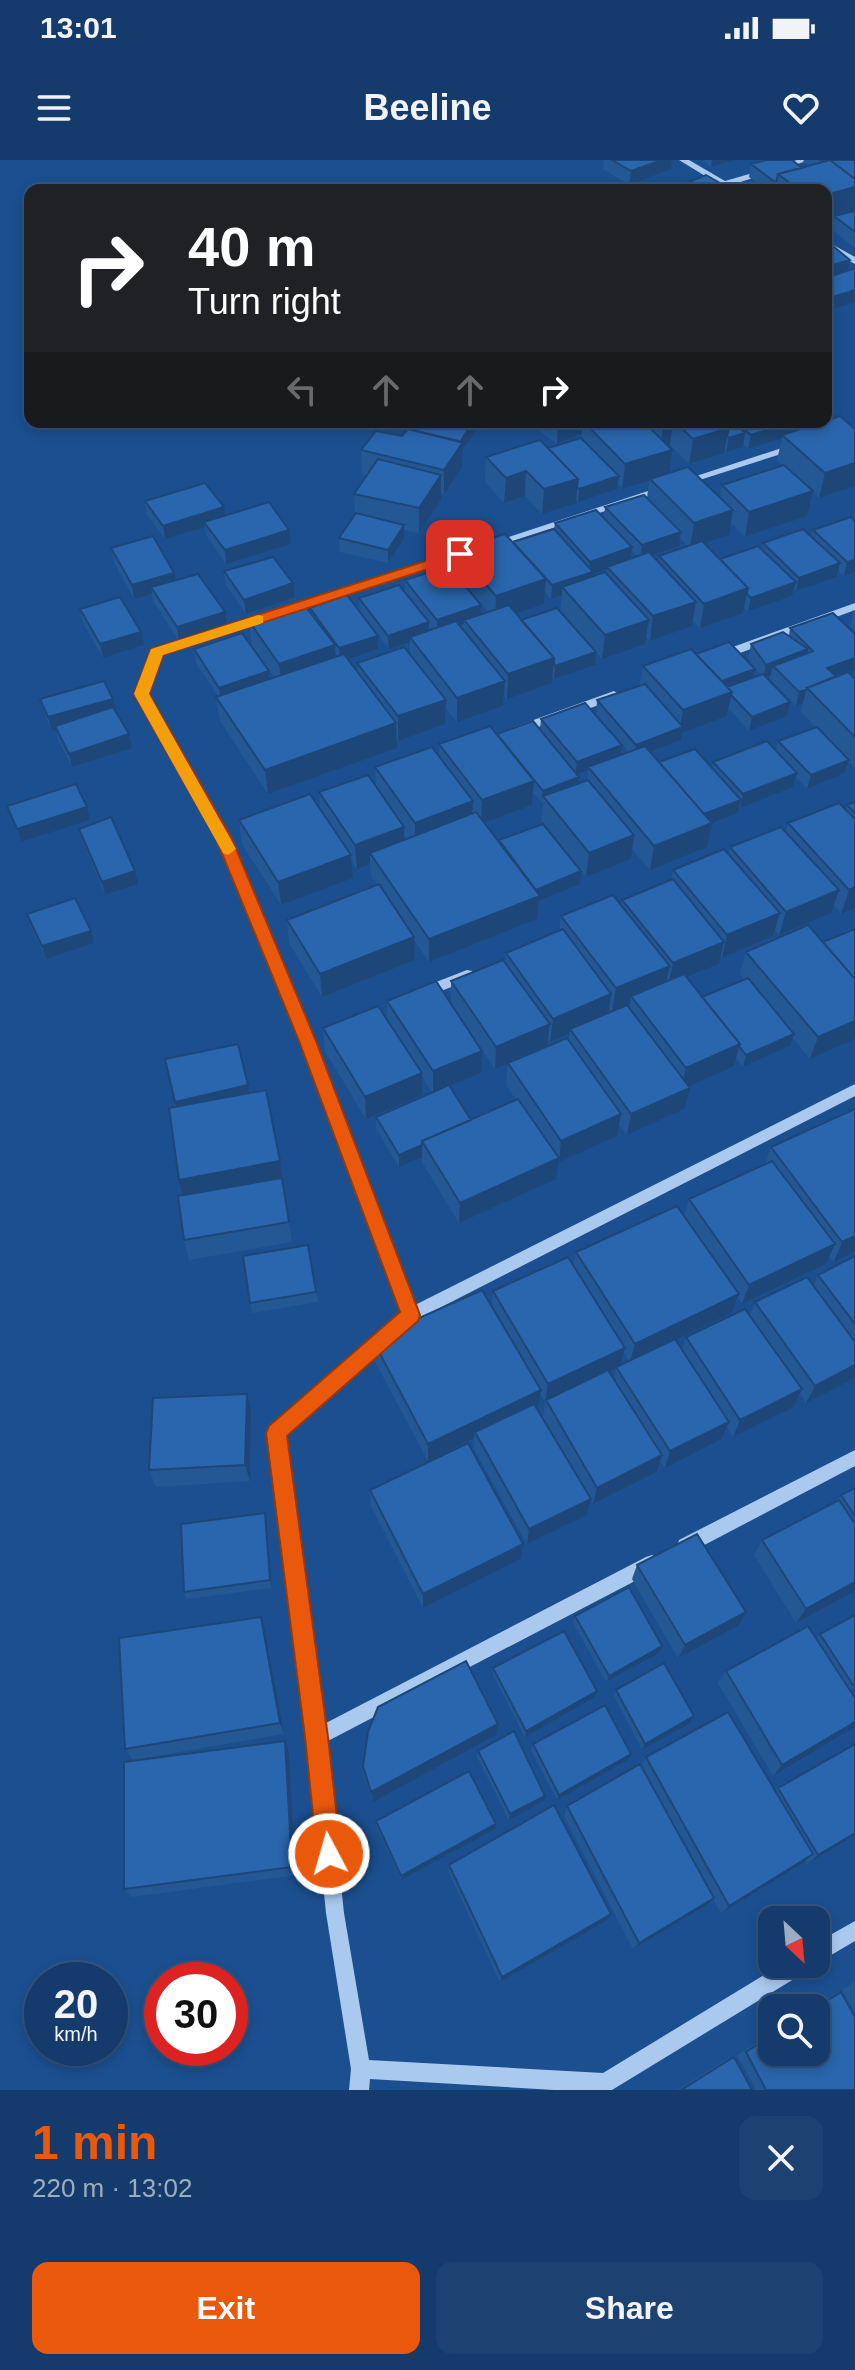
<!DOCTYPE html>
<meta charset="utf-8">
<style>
:root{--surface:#143b6b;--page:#1d4271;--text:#f1f3f6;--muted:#9dadc1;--line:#33557e;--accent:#ea580c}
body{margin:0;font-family:Arial,sans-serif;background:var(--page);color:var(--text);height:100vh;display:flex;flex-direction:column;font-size:30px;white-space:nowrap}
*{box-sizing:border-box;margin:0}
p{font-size:26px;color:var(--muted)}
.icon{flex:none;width:44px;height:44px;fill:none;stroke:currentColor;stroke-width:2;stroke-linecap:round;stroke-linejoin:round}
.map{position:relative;height:1930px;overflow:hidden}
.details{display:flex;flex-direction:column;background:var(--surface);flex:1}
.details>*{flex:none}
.hud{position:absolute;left:24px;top:24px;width:808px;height:244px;border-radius:16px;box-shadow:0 4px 12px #0003,0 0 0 2px var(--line);background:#202124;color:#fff;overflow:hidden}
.needle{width:52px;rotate:154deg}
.controls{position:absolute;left:758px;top:1746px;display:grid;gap:16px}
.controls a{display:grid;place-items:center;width:72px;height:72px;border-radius:16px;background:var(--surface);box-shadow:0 4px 12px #0003,0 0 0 2px var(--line);font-size:40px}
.speed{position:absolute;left:24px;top:1802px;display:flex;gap:16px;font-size:40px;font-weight:700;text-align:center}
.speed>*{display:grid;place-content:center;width:104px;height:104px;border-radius:50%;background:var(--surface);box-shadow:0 4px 12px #0003,0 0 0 2px var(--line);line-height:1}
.speed small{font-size:20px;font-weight:400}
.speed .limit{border:12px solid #d22;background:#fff;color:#111}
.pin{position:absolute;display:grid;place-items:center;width:68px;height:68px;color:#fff;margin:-34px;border-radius:16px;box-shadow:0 4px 12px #0006}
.me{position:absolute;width:88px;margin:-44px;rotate:354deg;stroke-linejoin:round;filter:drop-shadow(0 0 6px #0008)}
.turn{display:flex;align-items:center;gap:28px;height:168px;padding:0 32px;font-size:36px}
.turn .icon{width:104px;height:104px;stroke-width:2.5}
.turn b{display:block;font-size:56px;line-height:68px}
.lanes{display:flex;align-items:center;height:76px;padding:0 32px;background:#0003;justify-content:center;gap:40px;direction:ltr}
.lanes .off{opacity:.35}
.round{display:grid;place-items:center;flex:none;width:84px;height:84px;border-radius:16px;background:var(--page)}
.head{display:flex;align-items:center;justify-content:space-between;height:136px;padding:0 32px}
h1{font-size:48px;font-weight:600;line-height:60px;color:var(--accent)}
.primary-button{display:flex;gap:16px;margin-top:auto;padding:16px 32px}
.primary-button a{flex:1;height:92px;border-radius:16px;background:var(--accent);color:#fff;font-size:32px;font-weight:600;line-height:92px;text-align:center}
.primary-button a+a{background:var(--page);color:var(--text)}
.status{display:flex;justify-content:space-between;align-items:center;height:56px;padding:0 40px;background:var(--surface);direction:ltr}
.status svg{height:22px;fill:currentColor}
header{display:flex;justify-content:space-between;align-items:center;height:104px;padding:0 32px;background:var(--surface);font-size:36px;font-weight:600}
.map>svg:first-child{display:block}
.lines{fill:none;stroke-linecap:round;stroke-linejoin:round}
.minor{fill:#a9c9ee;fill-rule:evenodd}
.wall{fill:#245895;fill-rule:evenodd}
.shaded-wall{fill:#1d4779}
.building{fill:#2a66ad;stroke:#1d4779;stroke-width:2}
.route{fill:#ea580c;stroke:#983908;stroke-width:2}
.slow{fill:#f59e0b}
</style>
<div class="status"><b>13:01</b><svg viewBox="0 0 49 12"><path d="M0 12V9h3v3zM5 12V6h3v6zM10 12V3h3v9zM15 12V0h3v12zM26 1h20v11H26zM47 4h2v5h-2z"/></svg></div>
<header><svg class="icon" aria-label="menu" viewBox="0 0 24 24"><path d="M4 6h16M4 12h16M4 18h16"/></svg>Beeline<svg class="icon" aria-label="heart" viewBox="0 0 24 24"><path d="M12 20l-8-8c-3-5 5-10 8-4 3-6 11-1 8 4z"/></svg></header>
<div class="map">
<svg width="855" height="1930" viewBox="0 0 855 1930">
<rect width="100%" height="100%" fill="#1b4f8f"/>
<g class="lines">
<!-- minor -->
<path class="minor" d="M679 0H689L725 21 797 0H810L731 25 735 28 733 30H728Z
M855 51V57L826 65V59Z
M826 81 855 97V104L826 88Z
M797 283 802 286 800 288 687 324 678 322Z
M663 326 668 329 667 331 497 386 493 387 488 384Z
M473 387 478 390 477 392 291 452H283L282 450 283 448Z
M855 443V450L724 499 720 500 714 496 716 493Z
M268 452 272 454V458L161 494 147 534 230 679 315 881 415 1145 855 924V936L416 1160 284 1276 324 1564 646 1397 652 1395 658 1397 660 1403 658 1409 326 1582 344 1753 369 1900 603 1913 782 1804H810L807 1811 612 1930H554L370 1919 369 1930H349L351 1909 326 1753 308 1577 268 1273 270 1268 403 1153 301 881 218 679 135 534 152 489Z
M614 531 620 535 618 538 522 573 518 574 512 570 514 567Z
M467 810 472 811 474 815 472 819 423 838 416 833 418 829Z
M855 1290V1306L691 1392 685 1394 679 1392 677 1386 679 1380Z
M855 1761V1781L816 1804V1783Z"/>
</g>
<!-- wall -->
<path class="wall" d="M604 0H672L671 9 629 25 603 9Z
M703 0H735L711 7Z
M804 0H855V50L826 58V30H766L749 17 751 4 802 8 808 6 803 2Z
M855 51V88L832 70 834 56Z
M412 262H487L481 271 474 269V274L462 291V307L444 335 441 334V340L419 373 404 370V379L388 403 340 392 339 378 355 354 354 334 366 316 362 315 361 290 402 276Z
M527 262H821L851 266 855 264V326L819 338 812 332 807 356 745 377 731 363 729 375 704 383 720 399 761 389 763 383 811 376 813 370 853 359 855 352V412L844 416 838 411 837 417 796 431 794 429 792 436 748 451 744 448 743 453 700 468 693 461 692 466 650 481 646 477 645 484 602 499 596 493 595 505 554 519 552 518V523L507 539 504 535 503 546 457 562 446 548 445 564 398 581 396 578 397 588 268 634 220 561 216 537 218 536 196 503 194 489 269 511 270 519 274 517 252 485 249 461 310 451V448L378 476V489L348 499 358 512 357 503 410 494V482L389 489 360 452 359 438 405 432V420L481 445V454L488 452 456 414V390L513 383 554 370 555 363 604 358 605 347 647 338 649 321 622 329 618 324 617 329 578 342 576 340V343L542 354 525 336 504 343 485 322 486 297 548 288 581 279 582 273 557 284ZM782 278 777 300 782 305 722 325 720 337 669 313 668 286 670 285 689 304 724 293 725 290 726 292 743 287V284L748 289ZM680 378 688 386 659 396 658 402 651 395 679 386ZM632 391 637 396 631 398ZM607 409 606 414 593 417V414ZM545 432 551 439 562 435 560 451 521 460 516 454 544 444Z
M145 341 225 355 291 384 226 404 206 375 205 367 165 379 147 355Z
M111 388 176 420 227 466 179 481 153 441 152 434 134 439 114 402Z
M224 411 295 437 246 454 226 425Z
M80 449 144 485 103 498 83 463Z
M855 451V471L850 466 853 452Z
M790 468 855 474V510L848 512 854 518 855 513V609L849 602 845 613 807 629 796 617 793 627 740 648 739 647 738 653 712 663 707 687 650 710 632 689 631 699 586 717 541 660 543 644 533 633 532 645 484 663 499 682 580 724 539 741 537 759 429 802 414 780 415 800 322 837 289 783 287 760 377 725 371 716 370 704 357 709 352 702 353 718 281 745 242 684 239 660 320 649 319 632 376 626 375 607 439 596V584L540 570 541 559 622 585 620 595 629 592 596 554 597 540 640 525 643 506 696 494 754 517 760 515 748 498 751 484 789 476ZM770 516V519L796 546 803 543 801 552 815 567 778 581 776 591 713 602 712 608 659 602 650 592 681 580 682 573 727 556 729 549 749 571 787 556 766 517ZM588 610 587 620 578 624 579 617 576 615Z
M40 539H113L116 552 132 588 72 607 58 580 56 570 52 571 44 552Z
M855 642V748L841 754 834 745 831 753 779 775 775 770 773 776 722 798 720 797 719 804 687 818 702 837 744 819 740 814 746 792 823 782 855 769V879L810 899 793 878 790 886 743 907 736 898 734 906 689 926 684 949 627 975 619 965 617 976 558 1002 556 1019 459 1063 422 1002V997L399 1007 376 969V957L432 933 422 916V935L366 959 325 891 323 868 387 860V841L451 843V821L505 803 506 793 559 771 561 756 622 746V740L671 720 673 710 728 694 730 687 786 672 788 663 846 650 847 645ZM630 844 629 847 609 853V848L612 851ZM569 874 568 879 547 886 548 878 550 882ZM477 883 495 909 508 903 506 925 516 940 471 960 450 926 481 913Z
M7 646 87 647 90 660 21 682Z
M79 669 135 711 138 724 105 735 83 682Z
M27 754 91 771 94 783 46 799 31 767Z
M165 899 248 925 250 933 280 1001 292 1082 189 1100 184 1080 183 1035 176 947Z
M855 949V1091L834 1102 829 1096 826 1104 742 1144 738 1138 732 1153 676 1180 682 1190 686 1177 750 1155 755 1142 813 1126 818 1115 855 1096V1218L806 1243 800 1234 794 1247 733 1277 727 1267 722 1279 665 1308 660 1301 657 1312 593 1344 591 1339 587 1355 527 1384 474 1289V1278L428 1301 373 1198 372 1179 492 1147 493 1131 573 1106 576 1092 684 1056 689 1039 765 1004 771 987ZM623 1192 629 1201 620 1205ZM616 1208 614 1218 609 1211ZM540 1234 545 1242 543 1257 588 1335 537 1248 538 1247Z
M316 1132 318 1142 252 1153 250 1143Z
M251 1252 250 1321 156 1327 149 1310Z
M855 1328V1431L796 1463 754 1395 762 1380 838 1340 841 1335Z
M370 1330 521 1399 423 1448 371 1346Z
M265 1353 267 1362 272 1428 187 1439 184 1432Z
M637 1405 738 1466 678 1498 632 1419Z
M575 1456 662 1486 659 1493 606 1522 573 1463Z
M261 1457 265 1471 284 1574 133 1600 125 1589Z
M820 1474 855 1527 850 1530 855 1538V1567L773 1616 718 1523 726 1511 816 1479Z
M493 1508 597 1531 595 1537 525 1577 493 1515Z
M616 1530 690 1563 642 1590 614 1536Z
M498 1564 496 1575 373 1642 364 1616 363 1606Z
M533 1584 631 1594 628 1600 557 1640 531 1590Z
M478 1591 545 1636 544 1641 509 1660 477 1597Z
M289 1592 296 1715 132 1737 124 1729Z
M646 1597 775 1631 778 1628 855 1675 807 1704 805 1700 721 1753 713 1739 707 1745 633 1789 564 1656 567 1646 641 1607Z
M376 1661 496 1664 495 1669 401 1720 376 1666Z
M449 1705 611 1754 606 1761 500 1822 449 1713Z
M855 1821V1853L842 1830Z
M841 1832 855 1930H756L737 1895 772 1873V1892L816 1848H812L829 1837Z
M734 1897 752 1930H677L725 1900Z"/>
<!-- shaded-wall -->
<path class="shaded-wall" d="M662 0H672L671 9 629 25 631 11Z
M712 0H735L711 7Z
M855 27V50L826 58V35Z
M850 100 847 113 826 119V107Z
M855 130V142L826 151V139Z
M473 262 474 274 462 291V307L444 335V310L456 288Z
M481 262H487L481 271Z
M577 262H583L582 273 557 284 558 270Z
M668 262H673L670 285 660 288 664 263Z
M792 262H821L820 266 782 275V278L748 289 751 275Z
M729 268 724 293 689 304 693 279Z
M745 273 743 287 726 292 729 278Z
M672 290 669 315 650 319 649 321 622 329 625 304Z
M855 303V326L819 338 825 313Z
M526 311 525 336 504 343 506 318Z
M441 315V340L419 373V348Z
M619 316 617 329 578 342 579 329Z
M578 319 576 343 542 354 544 329Z
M813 331 807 356 745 377 749 352Z
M224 347 226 361 204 362 205 367 165 379 163 366Z
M733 350 729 375 690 388 694 363Z
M404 365V379L388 403V390Z
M289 370 291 384 226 404 225 390Z
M681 372 679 386 640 399 642 385Z
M632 387 631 401 607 407V409L593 414 592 425 562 427V435L551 439 552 425 589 413 590 402Z
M855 400V412L844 416 847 402Z
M840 403 837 417 796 431 799 418Z
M174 413 177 426 151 427 152 434 134 439 132 425Z
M546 419 544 444 495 461 496 436Z
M796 422 792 436 748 451 751 438Z
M293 423 295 437 246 454 244 440Z
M748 428 743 453 700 468 704 444Z
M696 442 692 466 650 481 653 456Z
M481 445V458L464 460V464L437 474V460Z
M225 452 227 466 179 481 177 467Z
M649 460 645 484 602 499 605 475Z
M429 462V476L410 477V482L389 489 388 476Z
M141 472 144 485 103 498 100 484Z
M378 476V489L340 502 339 488Z
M335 485 337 510 282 529 279 504Z
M808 489 805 503 773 506 770 516 763 519 766 505Z
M596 492 595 505 554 519 555 506Z
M554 498 552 523 507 539 508 514Z
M855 498V510L824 521 827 508Z
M755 509 752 523 728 532 718 523Z
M269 511 270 525 221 542 219 528Z
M505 521 503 546 457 562V538Z
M806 530 803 543 796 546 799 532Z
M732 532 727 556 682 573 681 580 634 598 636 585 680 568 683 550Z
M113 539 116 552 55 566 56 570 52 571 48 557Z
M446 540 445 564 398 581V556Z
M790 542 787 556 749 571 752 557Z
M396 563 397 588 268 634 265 610Z
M129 574 132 588 72 607 69 594Z
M622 585 620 599 588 607V610L575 615 577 602Z
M849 600 845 613 807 629 811 615Z
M797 613 793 627 740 648 743 634Z
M579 617 577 631 543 636 542 645 543 631Z
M534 621 532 645 481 664 482 640Z
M741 640 738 653 702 667 712 663 707 687 650 710 654 686 701 656Z
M473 641 472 665 415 687V663Z
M87 647 90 660 21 682 17 669Z
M404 667 405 690 370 693V704L357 709 355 685Z
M634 675 631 699 586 717 589 693Z
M351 695 353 718 281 745 278 722Z
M135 711 138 724 105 735 102 722Z
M581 711 580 724 539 741 537 759 429 802V779L536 730Z
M855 727V748L841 754 849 730Z
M839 730 831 753 779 775 786 752Z
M780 753 773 776 722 798 727 775Z
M91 771 94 783 46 799 42 786Z
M414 777 415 800 322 837 320 814Z
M724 782 719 804 668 825 673 803Z
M670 806 665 829 631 836 630 844 612 851 616 828Z
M611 834 608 857 570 869 569 874 550 882 553 859Z
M855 861V879L810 899 818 877Z
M550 864 547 886 495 909 496 887Z
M794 874 790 886 743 907 746 895Z
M740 884 734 906 681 930 686 908Z
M482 891 481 913 433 933V911Z
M422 913V935L366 959 365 937Z
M248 925 250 937 178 954 175 942Z
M690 928 684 949 627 975 631 954Z
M621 954 617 976 559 1002 561 981Z
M422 985V997L399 1007V995Z
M559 998 556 1019 459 1063 460 1043Z
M280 1001 283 1022 184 1041 179 1020Z
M855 1076V1091L834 1102 842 1082Z
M835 1084 826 1104 742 1144 749 1125Z
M739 1134 732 1153 630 1202 635 1184Z
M625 1188 620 1206 545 1242 548 1224Z
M855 1205V1218L806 1243 815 1226Z
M802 1229 794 1247 733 1277 740 1260Z
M541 1230 538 1247 477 1277 475 1272 474 1278 428 1301V1284Z
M247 1234 251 1252 250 1321 245 1305Z
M729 1262 722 1279 665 1308 670 1291Z
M662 1295 657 1312 593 1344 597 1328Z
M591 1339 587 1355 527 1384 529 1369Z
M265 1353 267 1362 272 1428 270 1420Z
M523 1384 521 1399 423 1448V1434Z
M855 1422V1431L796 1463 806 1449Z
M746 1452 738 1466 678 1498 685 1485Z
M261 1457 265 1471 284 1574 280 1563Z
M662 1486 659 1493 606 1522 609 1516Z
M597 1531 595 1537 525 1577 526 1571Z
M694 1556 690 1563 642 1590 645 1584Z
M855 1562V1567L773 1616 782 1605Z
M498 1564 496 1575 373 1642 371 1632Z
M285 1581 289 1592 296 1715 292 1707Z
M631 1594 628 1600 557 1640 559 1635Z
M545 1636 544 1641 509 1660 510 1654Z
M496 1664 495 1669 401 1720V1716Z
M855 1673V1675L807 1704 818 1695Z
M813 1694 803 1703 721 1753 729 1746Z
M714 1738 707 1745 633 1789 639 1783Z
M611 1754 606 1761 500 1822 502 1817Z"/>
<!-- building -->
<path class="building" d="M612 0H662L631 11Z
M767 0H792L802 8 778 14 776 23 751 4Z
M820 0H855V19L830 0 823 2Z
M830 0 855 19V27L826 35V30H799L778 14Z
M706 15 732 30H669Z
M855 51V72L834 56Z
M826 82H828L850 100 826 107Z
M855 108V130L826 139V118Z
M840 256 855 269V303L825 313 782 275Z
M412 262H473L460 282 408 269 402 275Z
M547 262H577L558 270Z
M584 262H644L672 290 625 304Z
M675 262H722L729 268 693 279Z
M722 262H734L745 273 729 278 727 276 729 268Z
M736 262H792L751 275Z
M408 269 463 282 444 310 361 290 376 271 402 276Z
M581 278 619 316 579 329 577 327 578 319 548 288Z
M540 280 578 319 544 329 526 311 506 318 486 297Z
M378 299 441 315 419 348 354 334Z
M784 305 813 331 749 352 722 325Z
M688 307 733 350 694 363 650 319Z
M205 323 224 347 163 366 145 341Z
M644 335 681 372 642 385 605 347Z
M269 342 289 370 225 390 204 362Z
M596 350 632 387 590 402 555 363Z
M356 353 404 365 388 390 339 378Z
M851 357 855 361V400L847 402 813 370Z
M554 369 593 412 552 425 513 382Z
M803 369 840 403 799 418 763 383Z
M505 374 546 419 496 436 456 390Z
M153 376 174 413 132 425 111 388Z
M702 381 748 428 704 444 659 396Z
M758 386 796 422 751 438 747 434 748 428 720 399Z
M649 392 696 442 653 456 607 407Z
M273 397 293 423 244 440 224 411Z
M449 406 481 445 437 460 405 420Z
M605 412 649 460 605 475 562 427Z
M198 414 225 452 177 467 151 427Z
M399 425 429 462 388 476 359 438Z
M347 435 378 476 339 488 310 448Z
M120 437 141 472 100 484 80 449Z
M303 443 335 485 279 504 249 461Z
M509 445 554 498 508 514 464 460Z
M557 448 596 492 555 506 554 504V498L521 460Z
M833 453 855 474V498L827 508 836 516 807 528 806 530 799 532 773 506 813 491 790 468Z
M456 461 505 521 457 538 410 477Z
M783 472 808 489 766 505 751 484Z
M242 473 269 511 219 528 194 489Z
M729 482 755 509 722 521 696 494Z
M404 487 446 540 398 556 357 503Z
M691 489 732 532 683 550 643 506Z
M344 494 396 563 265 610 216 537Z
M848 512 855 519V577L807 528Z
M763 514 790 542 752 557 731 535 732 532 727 527Z
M104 521 113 539 48 557 40 539Z
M645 524 683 567 636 585 597 540Z
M585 543 622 585 577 602 541 559Z
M113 547 129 574 69 594 55 566Z
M533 561 579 617 543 631 497 574Z
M490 566 534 621 482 640 439 584Z
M817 567 849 600 811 615 778 581Z
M767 581 797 613 743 634 713 602Z
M645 586 712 663 654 686 588 607Z
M432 587 473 641 415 663 375 607Z
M695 589 741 640 704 654 659 602Z
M368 615 404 667 355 685 319 632Z
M588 620 634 675 589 693 543 636Z
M76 624 87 647 17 669 7 646Z
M310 634 351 695 278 722 239 660Z
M855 642V653L847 645Z
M839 643 855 659V727L849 730 788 663Z
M476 652 540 736 429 779 370 693Z
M111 657 135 711 102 722 79 669Z
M543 664 581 711 536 730 499 680Z
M781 667 839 730 786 752 730 687Z
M724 689 780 753 727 775 673 710Z
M673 719 724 782 673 803 622 740Z
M379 724 414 777 320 814 287 760Z
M613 735 670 806 616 828 561 756Z
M75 738 91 771 42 786 27 754Z
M808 765 855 819V861L818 877 746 792Z
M563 769 611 834 553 859 506 793Z
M855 769V819L823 782Z
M503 800 550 864 496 887 451 821Z
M684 814 740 884 686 908 631 836Z
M748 818 794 874 746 895 739 886 740 884 702 837Z
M436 821 482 891 433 911 387 841Z
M627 845 690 928 631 954 570 869Z
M378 846 422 913 365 937 323 868Z
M567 878 621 954 561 981 508 903Z
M238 884 248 925 175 942 165 899Z
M449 925 471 960 422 981V985L399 995 376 957Z
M266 930 280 1001 179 1020 169 948Z
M518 939 559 998 460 1043 422 981Z
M855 949V1076L842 1082 771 987Z
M772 1001 835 1084 749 1125 689 1039Z
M282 1018 289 1062 184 1080 178 1036Z
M677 1046 739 1134 635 1184 576 1092Z
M308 1085 316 1132 250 1143 243 1096Z
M855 1096V1164L818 1115Z
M568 1097 625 1188 548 1224 493 1131Z
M807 1117 855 1182V1205L815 1226 755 1142Z
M482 1130 541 1230 428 1284 372 1179Z
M745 1149 802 1229 740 1260 686 1177Z
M675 1179 729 1262 670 1291 616 1207Z
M608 1210 662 1295 597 1328 546 1240Z
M247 1234 245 1305 149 1310 153 1238Z
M534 1244 591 1339 529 1369 475 1272Z
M468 1283 523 1384 423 1434 370 1330Z
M855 1328V1356L841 1335Z
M839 1340 855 1364V1422L806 1449 762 1380Z
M265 1353 270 1420 184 1432 181 1364Z
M697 1374 746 1452 685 1485 637 1405Z
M629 1427 662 1486 609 1516 575 1456Z
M855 1455V1524L853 1525 820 1474Z
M261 1457 280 1563 125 1589 119 1478Z
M808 1466 855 1538V1562L782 1605 726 1511Z
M564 1471 597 1531 526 1571 493 1508Z
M466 1501 498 1564 371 1632 363 1606 368 1572 378 1547Z
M664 1503 694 1556 645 1584 616 1530Z
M605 1545 631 1594 559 1635 533 1584Z
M728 1552 813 1694 729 1746 646 1597Z
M514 1571 545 1636 510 1654 478 1591Z
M285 1581 292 1707 124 1729V1602Z
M855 1584V1673L818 1695 778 1628Z
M640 1604 714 1738 639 1783 567 1646Z
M469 1611 496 1664 401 1716 376 1661Z
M554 1645 611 1754 502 1817 449 1705Z
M841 1832 855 1857V1930H766L746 1892 772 1875V1892H816V1848Z
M734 1897 752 1930H681Z"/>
<!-- route -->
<path class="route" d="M460 390 465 391V397L163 495 149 534 232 679 316 881 420 1155 418 1161 287 1276 328 1577 341 1694 337 1702 329 1706 320 1702 317 1694 305 1577 266 1273 269 1266 400 1152 299 881 216 679 134 534 151 489Z"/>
<!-- slow -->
<path class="slow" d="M258 455 263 456V463L163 495 149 534 236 689 228 695 223 693 134 534 151 489Z"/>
</svg>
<div class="controls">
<a><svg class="needle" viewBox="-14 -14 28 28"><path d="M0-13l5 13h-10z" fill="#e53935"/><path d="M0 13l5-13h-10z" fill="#9dadc1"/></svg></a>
<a><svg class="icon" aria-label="search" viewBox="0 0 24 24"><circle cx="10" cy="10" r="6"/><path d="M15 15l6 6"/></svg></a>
</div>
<div class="speed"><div>20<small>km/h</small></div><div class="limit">30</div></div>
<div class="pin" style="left:460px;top:394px;background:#d93025"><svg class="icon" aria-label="arrive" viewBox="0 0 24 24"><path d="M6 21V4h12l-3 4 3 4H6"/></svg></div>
<svg class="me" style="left:329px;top:1694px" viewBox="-20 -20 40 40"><circle r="17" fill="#ea580c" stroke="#fff" stroke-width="3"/><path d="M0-11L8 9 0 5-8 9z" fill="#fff"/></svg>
<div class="hud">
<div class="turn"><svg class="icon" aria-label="right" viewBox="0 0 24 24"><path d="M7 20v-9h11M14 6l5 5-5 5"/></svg><div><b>40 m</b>Turn right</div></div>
<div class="lanes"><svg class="icon off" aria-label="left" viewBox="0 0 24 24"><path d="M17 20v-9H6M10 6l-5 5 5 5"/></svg><svg class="icon off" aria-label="ahead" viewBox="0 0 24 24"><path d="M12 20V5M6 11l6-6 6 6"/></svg><svg class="icon off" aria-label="ahead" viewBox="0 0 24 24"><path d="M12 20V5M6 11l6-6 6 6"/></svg><svg class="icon" aria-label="right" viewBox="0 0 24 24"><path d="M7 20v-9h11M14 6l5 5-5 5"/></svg></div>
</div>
</div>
<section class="details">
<div class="head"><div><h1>1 min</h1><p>220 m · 13:02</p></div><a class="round"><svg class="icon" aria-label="close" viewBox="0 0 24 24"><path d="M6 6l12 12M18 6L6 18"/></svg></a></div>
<div class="primary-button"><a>Exit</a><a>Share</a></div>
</section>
